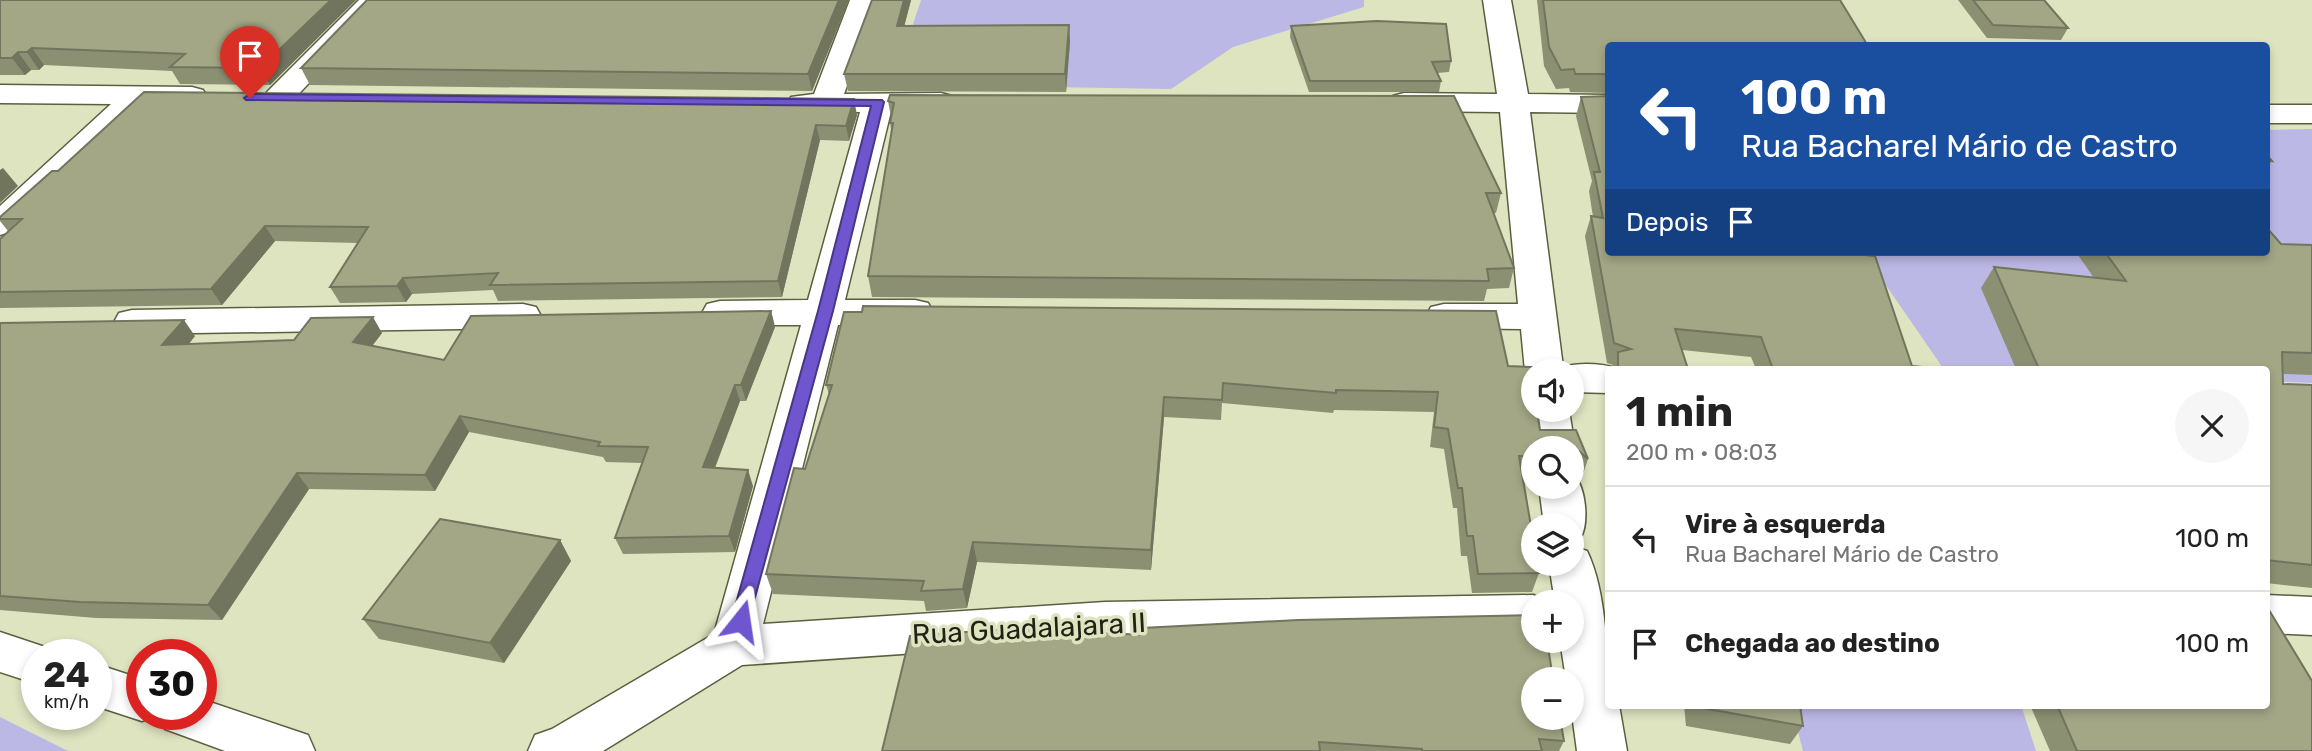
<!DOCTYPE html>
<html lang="pt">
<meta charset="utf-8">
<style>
:root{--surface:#fff;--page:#f6f6f6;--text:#222;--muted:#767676;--line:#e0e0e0}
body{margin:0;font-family:Rubik,sans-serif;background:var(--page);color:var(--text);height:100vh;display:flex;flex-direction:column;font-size:26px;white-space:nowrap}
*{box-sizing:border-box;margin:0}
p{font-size:23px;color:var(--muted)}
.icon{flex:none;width:38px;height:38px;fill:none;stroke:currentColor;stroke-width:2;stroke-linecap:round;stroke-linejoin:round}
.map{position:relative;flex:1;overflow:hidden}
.details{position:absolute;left:1605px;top:366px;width:665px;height:343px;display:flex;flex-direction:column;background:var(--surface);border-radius:7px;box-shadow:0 4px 10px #0003}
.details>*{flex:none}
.hud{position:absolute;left:1605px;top:42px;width:665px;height:214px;border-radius:7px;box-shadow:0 4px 10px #0003;background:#1a4fa0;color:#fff;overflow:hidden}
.controls{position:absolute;left:1521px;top:359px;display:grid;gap:14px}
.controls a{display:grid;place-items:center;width:63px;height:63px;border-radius:50%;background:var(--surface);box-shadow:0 4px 10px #0003;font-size:35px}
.speed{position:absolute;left:21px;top:639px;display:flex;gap:14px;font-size:35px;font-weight:700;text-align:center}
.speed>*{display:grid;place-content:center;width:91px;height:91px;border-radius:50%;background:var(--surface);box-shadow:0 4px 10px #0003;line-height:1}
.speed small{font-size:18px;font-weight:400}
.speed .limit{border:10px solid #d22;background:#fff;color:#111}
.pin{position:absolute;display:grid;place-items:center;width:60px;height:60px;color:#fff;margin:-72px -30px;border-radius:50% 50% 50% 0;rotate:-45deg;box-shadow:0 0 7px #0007}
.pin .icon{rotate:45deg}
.me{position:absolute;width:77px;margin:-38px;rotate:15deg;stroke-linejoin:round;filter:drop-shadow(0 0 5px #0008)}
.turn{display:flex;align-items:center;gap:24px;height:147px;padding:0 21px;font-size:32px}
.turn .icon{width:91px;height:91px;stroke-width:2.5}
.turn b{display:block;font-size:49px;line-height:60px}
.then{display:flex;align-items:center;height:66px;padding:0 21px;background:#0003;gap:14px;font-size:26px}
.round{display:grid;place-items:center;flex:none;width:74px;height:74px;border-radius:37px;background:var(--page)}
.headline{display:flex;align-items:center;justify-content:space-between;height:119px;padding:0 21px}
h1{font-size:42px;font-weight:700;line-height:52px}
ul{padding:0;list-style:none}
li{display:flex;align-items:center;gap:21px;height:105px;padding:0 21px;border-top:2px solid var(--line)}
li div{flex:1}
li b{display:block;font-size:26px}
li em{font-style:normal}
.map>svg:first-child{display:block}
.green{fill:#bcb8e6}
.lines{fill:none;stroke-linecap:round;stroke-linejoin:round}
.minor-casing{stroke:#5b5f40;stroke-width:3}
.minor{fill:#fff;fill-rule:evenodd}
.wall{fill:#8c9073}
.shaded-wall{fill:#72755e}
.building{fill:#a3a786;stroke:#72755e;stroke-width:2}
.route{fill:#6f55ce;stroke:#483786;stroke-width:2}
.labels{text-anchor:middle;stroke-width:7;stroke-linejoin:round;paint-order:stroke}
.near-street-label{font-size:28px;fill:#212215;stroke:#dee3c0}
</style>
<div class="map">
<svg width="2312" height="751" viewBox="0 0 2312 751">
<rect width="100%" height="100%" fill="#dee3c0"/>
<!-- green -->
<path class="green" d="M921 0H1364V7L1233 47 1171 89 922 85 931 49 913 24Z
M2312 129V383L2266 381V369L1943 368 1863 252H2266V130Z
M1791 705H2021L2036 751H1803Z
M0 717 68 751H0Z"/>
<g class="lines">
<defs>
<path id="minor" d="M359 0H388L289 104 278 107 267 104 263 98 267 92Z
M850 0H878L844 94 941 93 952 96 956 102 952 108 941 111H891L845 300H915L928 303 933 312 928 321 915 324 838 325 763 624 1105 602 1533 595 1550 602H1533V633L1105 640 742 665 603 751H528L535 735 552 729 714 634 801 325H720L707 322 702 313 707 304 720 301 808 300 860 112H802L791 109 787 103 791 97 814 94Z
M1483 0H1511L1528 94 1608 95V113L1530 112 1563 367C1581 362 1603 364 1621 369H1608V393L1572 392V371H1533V381H1530L1525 371 1521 329 1444 328 1431 325 1426 316 1431 307 1444 304H1518L1500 112 1404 111 1393 108 1389 102 1393 96 1404 93 1497 94Z
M0 85 192 87 203 90 207 96 203 102 192 105H146L12 231 0 235V206L111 104 0 103Z
M2266 105H2312V123H2266Z
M523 304 536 307 541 316 536 325 523 328 132 334 119 331 114 322 119 313 132 310Z
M1533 405V410H1569L1575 448 1572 455V448H1535L1530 410Z
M1572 474C1586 484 1589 522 1581 537L1572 540V525H1544L1539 486H1572Z
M1572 546 1587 551C1607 592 1608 660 1608 705H1619L1627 751H1577L1572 714V679H1566L1560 640H1572V602H1555L1549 564H1572Z
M2266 595 2312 597V635L2266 633Z
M0 632 54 650 56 654H37V684L0 672Z
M96 664 142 679V714H201V699L308 735 315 751H225L165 729 158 715 142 721 96 706Z"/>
</defs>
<!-- minor casing -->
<use href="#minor" class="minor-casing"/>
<!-- minor -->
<use href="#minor" class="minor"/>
</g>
<!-- wall -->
<path class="wall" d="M0 0H356L270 85 180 84 172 71 44 65 39 70H31L25 75H0Z
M367 0H849L812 91 310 85 301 68Z
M872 0H911L904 26 1069 25 1070 42 1066 92 848 91 844 74Z
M1537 0H1840L1608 46V93L1570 92 1569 88 1556 89 1544 66Z
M1958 0H2044L2068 28 2061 40 1987 38Z
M1291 26 1451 61 1449 72 1437 73 1441 81 1439 92H1309L1290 37Z
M1608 96V252L1912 366 1943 369H1756L1751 357 1682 350 1688 369H1611L1613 365 1607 363 1585 236 1591 216 1593 217 1589 191 1592 181 1576 116 1581 97Z
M888 101 1501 193 1496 213H1493L1514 268 1509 288 1487 289 1484 301 872 297 868 276 892 134 890 123 891 117Z
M857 115 849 141 820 140 782 297 498 301 493 290 412 294 406 302 340 303 330 287 358 243 275 241 222 305 0 308V239L8 231 0 221V217Z
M2266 154 2272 161 2266 169Z
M2281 244 2312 245V375L2283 374V384L2312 385V588L2266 583V369H2016L1981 288 1994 267 2094 278 2076 252H2266Z
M771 311 775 327 746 401H740L715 468 753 486 735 552 623 554 615 538 642 463 606 462 603 457 469 432 435 491 309 489 222 620 96 618 0 610V323L195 336 189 344 294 340 382 333 372 346 444 360Z
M1508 366 1533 371V410L1540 430H1576L1588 459 1581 480 1572 471V473V448H1533V477H1522L1539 573 1532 592 1472 593 1467 556H1461L1457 508H1453L1444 449 1430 447 1434 412 1334 410 1333 413 1222 403 1221 420 1164 417 1151 570 977 562 967 608 926 611 924 601 773 594 766 574 805 469 829 394 826 385Z
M560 540 571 561 504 663 379 639 363 619Z
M1608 571V616L1606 575Z
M910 636 1564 741 1559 751H882Z
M1684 705H1800L1803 726 1790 744 1686 726Z
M2030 705H2266L2312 751H2050Z"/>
<!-- shaded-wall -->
<path class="shaded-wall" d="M331 0H356L270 85 260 68Z
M839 0H849L812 91 808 74Z
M904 0H911L900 43 897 26Z
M1069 25 1070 42 1066 92 1065 74Z
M32 48 44 65 39 70 27 52Z
M18 52 31 70 25 75 12 58Z
M854 99 857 115 849 141 846 126Z
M816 125 820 140 782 297 778 281Z
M3 168 18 186 0 203V170Z
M265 226 275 241 222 305 211 289Z
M403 278 412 294 406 302 397 286Z
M771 311 775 327 746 401 741 385Z
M373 317 382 333 363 358 353 342Z
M184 320 195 336 174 361 162 345Z
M735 385 740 401 709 483 703 467Z
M1164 397V417L1151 570V550Z
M460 416 469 432 435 491 425 475Z
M748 470 753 486 735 552 729 536Z
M297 473 309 489 222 620 208 605Z
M560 540 571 561 504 663 490 643Z
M973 542 977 562 967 608 963 589Z"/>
<!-- building -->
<path class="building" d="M0 0H331L260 68 170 67 185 54 32 48 27 52H18L12 58H0Z
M367 0H839L808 74 301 68Z
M872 0H904L897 26 1069 25 1065 74H844Z
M1543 0H1840L1868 46H1608V74H1575L1574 69 1561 70 1549 47Z
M1973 0H2044L2068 28 1993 25Z
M1377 21 1446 24 1451 61 1432 62 1441 81H1310L1291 26Z
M144 92 854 99 846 126 816 125 778 281 490 285 498 273 403 278 397 286 330 287 368 227 265 226 211 289 0 292V239L22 219H0V217L52 171H58Z
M890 95 1454 96 1501 193H1486L1514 268 1487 269 1489 281 868 276 893 123H890L894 103 888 101Z
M1608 96V252H1832L1875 256 1912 366 1943 369H1773L1761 337 1675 329 1688 369H1618V352L1631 349 1614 343 1591 216 1603 218 1594 172H1600L1581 97Z
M2266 154 2272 161 2266 160Z
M2266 227 2281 244 2312 245V353L2282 352 2283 384 2312 385V565L2266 560V369H2039L1994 267 2126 281 2105 252H2266Z
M863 306 1496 311 1508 366 1553 368 1554 371H1533V410H1537L1540 430H1576L1588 459 1579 451 1577 459 1572 458V448H1533V456H1519L1533 538V564H1538L1539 573 1478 574 1473 536H1467L1462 488H1458L1448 429 1434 427 1438 392 1336 390V393L1223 383 1222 400 1164 397 1151 550 973 542 963 589 921 591 924 581 766 574 794 468 805 469 832 385H826L844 312H862Z
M771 311 741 385H735L703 467 748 470 729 536 615 538 648 447 598 446 600 442 460 416 425 475 297 473 208 605 80 602 0 596V323L184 320 162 345 294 340 311 318 373 317 353 342 444 360 471 316Z
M440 519 560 540 490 643 363 619Z
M2266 605 2312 681V751H2077L2057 705H2266Z
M1533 615V640H1547L1553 679H1533V718H1560L1564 741 1539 739 1542 751H1422V749L1319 742 1320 751H882L910 636 1023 628 1142 635V628L1298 620Z
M1696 705H1800L1803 726 1697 707Z"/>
<!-- route -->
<path class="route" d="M250 94 882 100 884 102 833 311 747 627 741 629 734 627 731 621 818 311 871 106 246 100 244 98Z"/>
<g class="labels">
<!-- near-street labels -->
<g class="near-street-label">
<text transform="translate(1029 628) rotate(-3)" y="10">Rua Guadalajara II</text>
</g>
</g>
</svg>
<div class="controls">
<a><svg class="icon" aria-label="sound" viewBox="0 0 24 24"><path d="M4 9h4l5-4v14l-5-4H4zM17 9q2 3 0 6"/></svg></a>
<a><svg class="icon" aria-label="search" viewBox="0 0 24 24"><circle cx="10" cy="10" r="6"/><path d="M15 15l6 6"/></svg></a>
<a><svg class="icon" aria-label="layers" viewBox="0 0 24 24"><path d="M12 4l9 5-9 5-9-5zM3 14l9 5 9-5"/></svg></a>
<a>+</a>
<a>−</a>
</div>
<div class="speed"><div>24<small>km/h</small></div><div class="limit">30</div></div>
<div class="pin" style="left:250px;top:98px;background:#d93025"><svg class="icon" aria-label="arrive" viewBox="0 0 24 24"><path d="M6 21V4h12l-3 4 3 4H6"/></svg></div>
<svg class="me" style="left:741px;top:621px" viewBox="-20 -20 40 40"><path d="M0-17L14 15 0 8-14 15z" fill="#6f55ce" stroke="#fff" stroke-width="4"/></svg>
<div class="hud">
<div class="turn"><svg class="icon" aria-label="left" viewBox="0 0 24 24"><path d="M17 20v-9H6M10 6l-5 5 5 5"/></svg><div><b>100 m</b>Rua Bacharel Mário de Castro</div></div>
<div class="then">Depois<svg class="icon" aria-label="arrive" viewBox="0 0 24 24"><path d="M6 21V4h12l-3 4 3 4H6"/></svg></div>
</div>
<section class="details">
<div class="headline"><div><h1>1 min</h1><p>200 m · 08:03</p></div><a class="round"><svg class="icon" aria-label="close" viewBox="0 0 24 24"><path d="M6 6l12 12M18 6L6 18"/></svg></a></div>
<ul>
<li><svg class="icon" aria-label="left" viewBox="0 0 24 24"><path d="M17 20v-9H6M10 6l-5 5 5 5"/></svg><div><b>Vire à esquerda</b><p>Rua Bacharel Mário de Castro</p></div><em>100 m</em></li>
<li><svg class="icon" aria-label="arrive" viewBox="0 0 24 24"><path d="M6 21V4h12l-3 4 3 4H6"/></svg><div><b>Chegada ao destino</b></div><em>100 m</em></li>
</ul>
</section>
</div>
